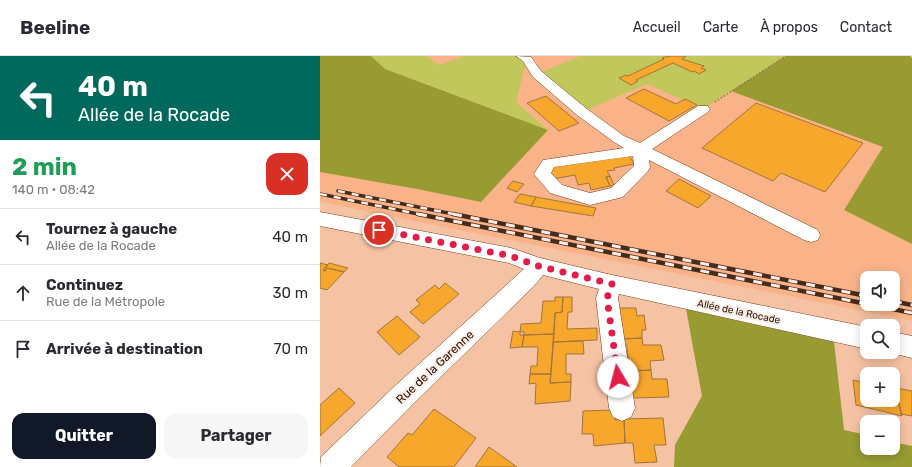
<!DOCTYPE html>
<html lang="fr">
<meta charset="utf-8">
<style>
:root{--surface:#fff;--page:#f7f7f7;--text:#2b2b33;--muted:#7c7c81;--line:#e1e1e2;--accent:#111827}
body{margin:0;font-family:Rubik,sans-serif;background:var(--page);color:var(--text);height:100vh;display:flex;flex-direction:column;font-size:15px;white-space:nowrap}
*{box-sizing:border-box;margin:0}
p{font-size:13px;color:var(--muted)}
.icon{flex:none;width:22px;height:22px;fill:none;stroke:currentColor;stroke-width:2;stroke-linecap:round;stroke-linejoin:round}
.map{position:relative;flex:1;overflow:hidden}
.details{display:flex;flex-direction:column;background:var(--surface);width:320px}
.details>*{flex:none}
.top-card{background:#00695c;color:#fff;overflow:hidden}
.buttons{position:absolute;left:540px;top:215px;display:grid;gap:8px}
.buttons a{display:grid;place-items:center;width:40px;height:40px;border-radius:8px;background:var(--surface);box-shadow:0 2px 10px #0003;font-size:20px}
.pin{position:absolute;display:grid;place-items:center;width:34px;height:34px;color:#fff;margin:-17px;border:2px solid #fff;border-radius:50%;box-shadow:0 1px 4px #0007}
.me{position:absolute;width:44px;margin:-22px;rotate:352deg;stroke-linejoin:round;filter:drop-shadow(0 0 3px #0008)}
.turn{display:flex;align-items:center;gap:14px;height:84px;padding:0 12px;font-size:18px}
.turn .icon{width:52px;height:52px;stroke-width:2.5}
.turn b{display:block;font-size:28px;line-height:34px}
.round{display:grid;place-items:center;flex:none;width:42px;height:42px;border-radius:12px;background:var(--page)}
.head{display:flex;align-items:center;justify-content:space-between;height:68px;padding:0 12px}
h1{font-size:24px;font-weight:700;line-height:30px;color:#1e9e55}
.primary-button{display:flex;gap:8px;margin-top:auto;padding:8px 12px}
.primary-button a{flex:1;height:46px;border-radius:12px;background:var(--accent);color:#fff;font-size:16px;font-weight:700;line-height:46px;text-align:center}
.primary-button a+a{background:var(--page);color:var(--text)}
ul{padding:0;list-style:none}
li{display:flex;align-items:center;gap:12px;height:56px;padding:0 12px;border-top:1px solid var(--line)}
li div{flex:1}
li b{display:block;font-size:15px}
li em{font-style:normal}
header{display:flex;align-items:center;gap:24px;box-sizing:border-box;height:56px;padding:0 20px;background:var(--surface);border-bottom:1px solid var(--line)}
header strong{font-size:19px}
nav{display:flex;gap:22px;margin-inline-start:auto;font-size:14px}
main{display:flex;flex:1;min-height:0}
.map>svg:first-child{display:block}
.built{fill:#fab389;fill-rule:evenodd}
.green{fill:#c2c75b}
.forest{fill:#979b32}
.building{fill:#f8a72d;stroke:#a0753d}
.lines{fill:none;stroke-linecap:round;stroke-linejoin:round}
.minor-casing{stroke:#733d18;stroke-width:1}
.path{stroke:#99725b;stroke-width:1.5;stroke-dasharray:1.5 2;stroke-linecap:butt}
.minor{fill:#fff;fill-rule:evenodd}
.rail-far1-casing{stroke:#462b1b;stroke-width:3.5}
.rail-casing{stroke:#462b1b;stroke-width:4.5}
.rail-far1{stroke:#faece4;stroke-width:2.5;stroke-dasharray:7;stroke-linecap:butt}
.rail{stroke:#faece4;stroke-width:3;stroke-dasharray:9;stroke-linecap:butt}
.route{stroke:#e11d48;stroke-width:7;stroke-dasharray:0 12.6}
.labels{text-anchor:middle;stroke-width:3.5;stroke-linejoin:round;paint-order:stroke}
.street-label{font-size:10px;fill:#2a1305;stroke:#faece4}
.near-street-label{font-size:12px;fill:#2a1305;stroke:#faece4}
</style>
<header>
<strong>Beeline</strong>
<nav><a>Accueil</a><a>Carte</a><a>À propos</a><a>Contact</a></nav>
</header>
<main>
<section class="details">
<div class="top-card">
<div class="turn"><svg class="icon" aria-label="left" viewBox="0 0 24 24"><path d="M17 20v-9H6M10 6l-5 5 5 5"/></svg><div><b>40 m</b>Allée de la Rocade</div></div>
</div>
<div class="head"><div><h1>2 min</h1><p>140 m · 08:42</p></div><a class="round" style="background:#d93025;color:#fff"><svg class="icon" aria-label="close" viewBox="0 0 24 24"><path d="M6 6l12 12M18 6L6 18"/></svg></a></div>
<ul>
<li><svg class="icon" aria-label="left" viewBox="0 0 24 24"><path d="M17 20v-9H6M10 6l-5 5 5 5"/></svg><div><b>Tournez à gauche</b><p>Allée de la Rocade</p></div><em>40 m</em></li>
<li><svg class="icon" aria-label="ahead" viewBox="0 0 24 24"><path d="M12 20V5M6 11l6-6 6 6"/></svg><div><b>Continuez</b><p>Rue de la Métropole</p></div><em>30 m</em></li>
<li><svg class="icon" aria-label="arrive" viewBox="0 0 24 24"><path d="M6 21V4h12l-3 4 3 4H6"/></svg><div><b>Arrivée à destination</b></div><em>70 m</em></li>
</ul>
<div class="primary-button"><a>Quitter</a><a>Partager</a></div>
</section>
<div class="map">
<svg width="592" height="411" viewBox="0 0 592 411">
<rect width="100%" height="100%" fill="#f6c2a4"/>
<!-- built -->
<path class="built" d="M0 0H590L592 2V265L0 146ZM547 222H573V248H547Z"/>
<!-- green -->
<path class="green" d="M51 0H106L119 9 145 0H202L207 3 196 46 228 74 65 13Z
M260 0H466L383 53 327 28 262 56 217 18Z"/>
<!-- forest -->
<path class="forest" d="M0 0H51L65 13 228 74 161 146 97 133 0 116Z
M466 0H590L592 2V188L524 154 563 91 411 35Z
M366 253 514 286 524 374 547 379V392H573V386L592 390V411H354L355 389 382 340Z"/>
<!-- building -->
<path class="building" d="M351 0H366L362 3 384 10 381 12 386 14 379 18 374 15 372 16 353 7 316 24 318 25 311 29 299 22 306 19 308 20 344 3 342 2 345 1Z
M324 33 356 48 365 43 377 49 349 65 306 42Z
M226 40 259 67 239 75 207 47Z
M436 47 543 87 505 136 461 117 453 125 382 92Z
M308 97 314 108 294 112 295 114 287 115 290 120 286 121 290 130 271 134 269 127 258 129 255 119 233 123 229 111Z
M290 120 294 129 290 130 286 121Z
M359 123 391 140 378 152 346 135Z
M193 125 204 128 197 136 187 132Z
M200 138 216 141 211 150 194 146Z
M216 141 276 152 273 160 211 150Z
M0 207 8 209 3 214 5 215 7 212 24 216 7 234 0 232Z
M9 207 28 212 24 216 7 212 5 215 3 214Z
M125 227 139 238 103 268 90 256 100 248 96 244 115 229 119 233Z
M235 241H243L242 256 235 257 234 278 204 279V276H200L201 268 221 267 223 245H235Z
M243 241H252V256H248L247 273 277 272V284L233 286 235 257 242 256Z
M297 252H316L317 260 324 259 326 274H322V282L303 283V275H298Z
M77 260 100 281 79 299 57 276Z
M193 275 200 276V279H204L202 291 190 292Z
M234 278 231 318H210L211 310H217L218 291H202L204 279Z
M322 282 323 289H341L344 304 330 305 331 314 309 315 307 289 303 290V283Z
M263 285 264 298H246V318H251V326L230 327 233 286Z
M331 314 332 323H347L349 341 312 342 311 315Z
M210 318H231L230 327 251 326 250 345 215 348 216 327 209 328Z
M533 324 547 327V344H573V333L576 334 582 360 536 349Z
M19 332 35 347 0 380V349Z
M576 332 592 335V360L581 358Z
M114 353 156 382 134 411H79L67 401 88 377 92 379Z
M294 354 295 364 304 363 305 387 274 390 273 378H262L263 355Z
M343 362 346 389H334L337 406 315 407 313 387H305L304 363Z
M169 391 197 411H155Z"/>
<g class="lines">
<defs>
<path id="minor" d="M196 0 211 1 221 15 267 53 304 80 320 87 378 50H388L390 53 388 56 332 93 498 174 500 179 498 184 491 186 484 184 329 104 330 111 328 115 303 141 270 149 230 137 214 118 223 104 304 92 294 86 257 59 213 21 203 5ZM313 100 314 110 291 132 270 137 242 129 231 117 234 111Z
M0 156 191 192 220 202 292 219 547 271V293L299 238 298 242 315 352 311 361 302 365 293 361 289 352 276 242 279 233 223 219 214 230 95 346 31 411H0L1 401 77 328 204 213 189 207 0 170Z
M573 276 592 280V302L568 296H573Z"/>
</defs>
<!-- minor casing -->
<use href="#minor" class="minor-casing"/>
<!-- path -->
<path class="path" d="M395 46 466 0"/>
<!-- minor -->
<use href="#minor" class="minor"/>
<defs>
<path id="rail-far1" d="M18 135 138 159
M0 138 103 159"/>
<path id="rail" d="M98 158 547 248
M133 158 547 240
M573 245 592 249
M549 248 592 257"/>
</defs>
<!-- rail-far1 casing -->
<use href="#rail-far1" class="rail-far1-casing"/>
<!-- rail casing -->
<use href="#rail" class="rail-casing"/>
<!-- rail-far1 -->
<use href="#rail-far1" class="rail-far1"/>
<!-- rail -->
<use href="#rail" class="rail"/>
</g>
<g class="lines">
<!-- route -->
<path class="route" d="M59 174 191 200 218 210 292 228 287 242 298 321"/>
</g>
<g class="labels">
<!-- street labels -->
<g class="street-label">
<text transform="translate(419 255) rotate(12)" y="4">Allée de la Rocade</text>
</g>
<!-- near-street labels -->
<g class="near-street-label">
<text transform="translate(115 311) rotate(-43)" y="4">Rue de la Garenne</text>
</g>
</g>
</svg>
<div class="buttons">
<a><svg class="icon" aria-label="sound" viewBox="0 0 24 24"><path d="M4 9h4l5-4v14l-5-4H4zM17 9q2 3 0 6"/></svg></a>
<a><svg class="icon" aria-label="search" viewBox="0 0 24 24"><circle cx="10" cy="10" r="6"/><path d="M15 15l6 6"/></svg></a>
<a>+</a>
<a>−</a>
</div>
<div class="pin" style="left:59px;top:174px;background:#d93025"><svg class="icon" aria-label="arrive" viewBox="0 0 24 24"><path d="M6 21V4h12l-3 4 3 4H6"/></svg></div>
<svg class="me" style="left:298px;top:321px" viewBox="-20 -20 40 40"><circle r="19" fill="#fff"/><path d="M0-13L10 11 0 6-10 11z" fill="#e11d48"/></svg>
</div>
</main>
